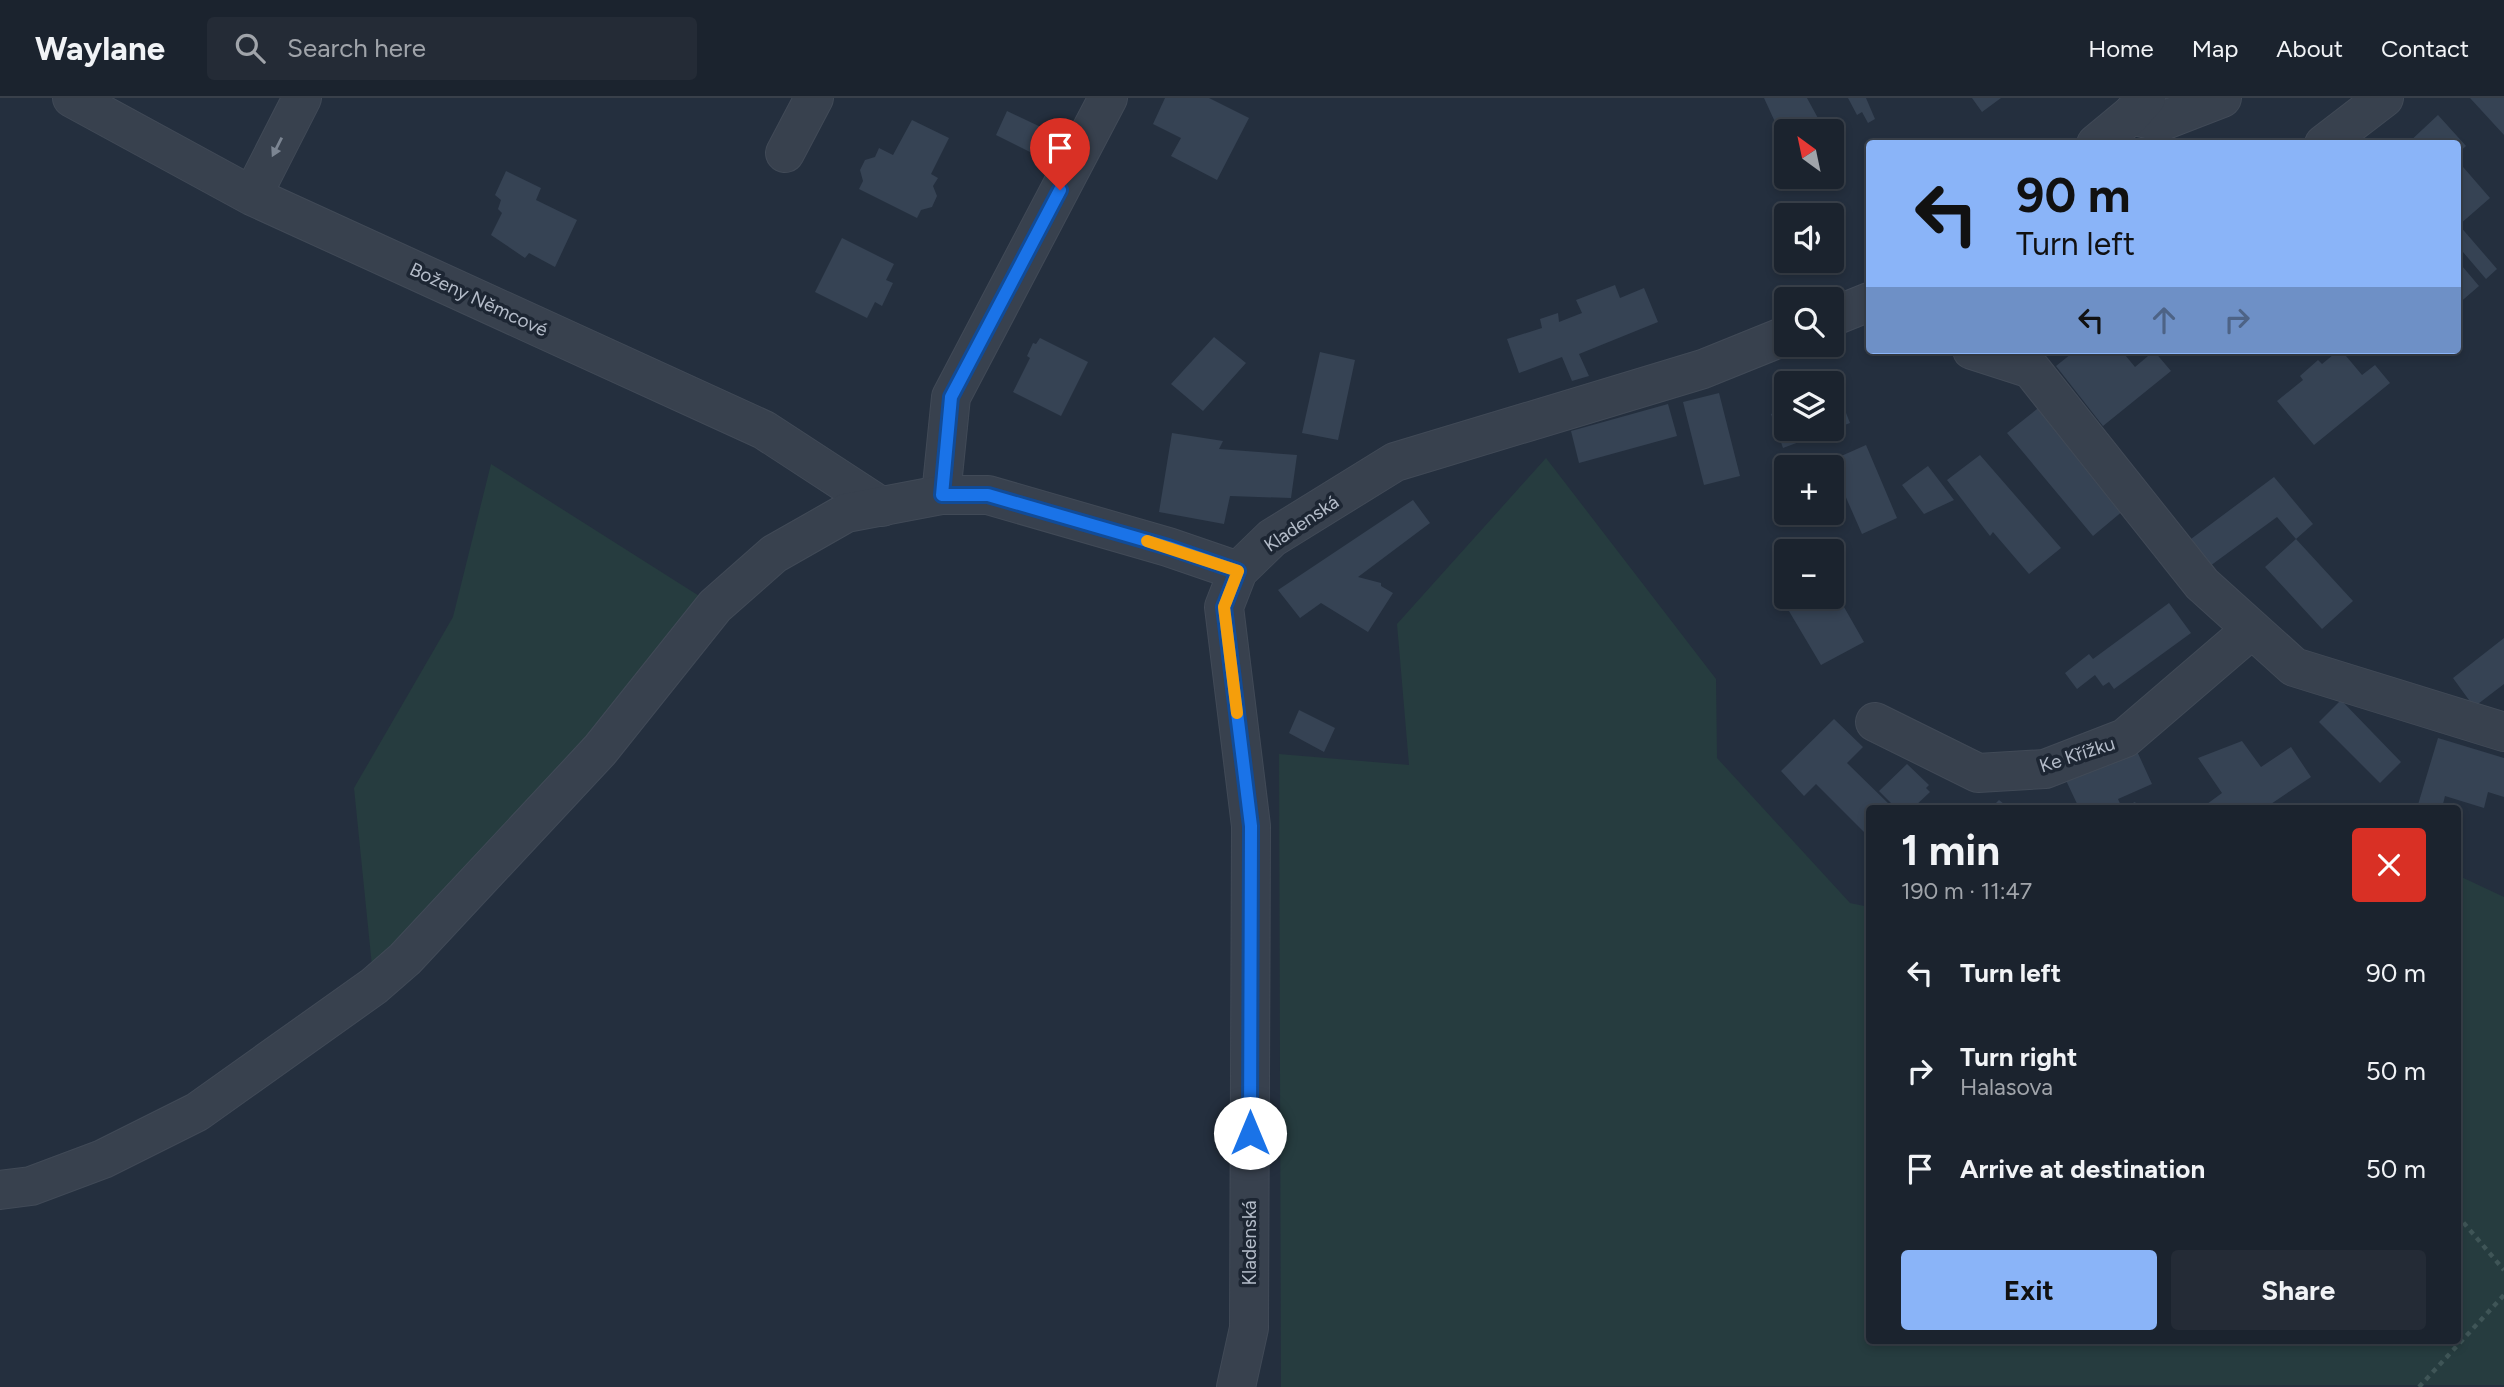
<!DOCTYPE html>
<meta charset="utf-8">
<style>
:root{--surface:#1b232e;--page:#242b36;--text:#f1f3f6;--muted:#a0a4aa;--line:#39404a;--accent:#8ab4f8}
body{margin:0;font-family:Figtree,sans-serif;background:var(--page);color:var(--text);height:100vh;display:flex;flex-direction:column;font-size:26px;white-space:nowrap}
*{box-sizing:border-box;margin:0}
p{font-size:23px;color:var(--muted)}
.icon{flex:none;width:38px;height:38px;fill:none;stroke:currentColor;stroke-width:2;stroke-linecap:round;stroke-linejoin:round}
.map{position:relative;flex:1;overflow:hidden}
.drawer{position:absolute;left:1866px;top:707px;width:595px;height:539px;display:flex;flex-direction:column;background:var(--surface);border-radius:7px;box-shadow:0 4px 10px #0003,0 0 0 2px var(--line)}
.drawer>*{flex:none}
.banner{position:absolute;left:1866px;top:42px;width:595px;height:214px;border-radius:7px;box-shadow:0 4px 10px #0003,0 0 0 2px var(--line);background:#8ab4f8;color:#111;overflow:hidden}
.needle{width:46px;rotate:327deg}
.controls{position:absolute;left:1774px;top:21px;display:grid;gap:14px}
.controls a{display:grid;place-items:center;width:70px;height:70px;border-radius:7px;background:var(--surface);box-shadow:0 4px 10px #0003,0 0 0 2px var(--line);font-size:35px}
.pin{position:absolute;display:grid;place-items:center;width:60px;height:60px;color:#fff;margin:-72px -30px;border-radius:50% 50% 50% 0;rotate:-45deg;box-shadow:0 0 7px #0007}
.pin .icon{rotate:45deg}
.me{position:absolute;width:77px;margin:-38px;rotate:0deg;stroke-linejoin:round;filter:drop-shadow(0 0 5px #0008)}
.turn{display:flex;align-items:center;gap:24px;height:147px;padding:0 35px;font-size:32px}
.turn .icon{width:91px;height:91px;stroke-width:2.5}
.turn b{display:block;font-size:49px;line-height:60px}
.lanes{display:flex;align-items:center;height:66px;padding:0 35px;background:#0003;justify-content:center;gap:35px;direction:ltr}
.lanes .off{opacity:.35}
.round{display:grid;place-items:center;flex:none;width:74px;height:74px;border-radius:7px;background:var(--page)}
.overview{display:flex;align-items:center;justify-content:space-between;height:119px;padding:0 35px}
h1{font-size:42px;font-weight:700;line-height:52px}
.action{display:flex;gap:14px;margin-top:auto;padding:14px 35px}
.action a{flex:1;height:80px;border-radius:7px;background:var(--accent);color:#111;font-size:28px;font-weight:700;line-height:80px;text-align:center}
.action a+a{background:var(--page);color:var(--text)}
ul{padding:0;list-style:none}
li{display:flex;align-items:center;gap:21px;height:98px;padding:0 35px}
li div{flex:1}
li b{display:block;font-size:26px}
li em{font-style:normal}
header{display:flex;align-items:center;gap:42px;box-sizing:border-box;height:98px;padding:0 35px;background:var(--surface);border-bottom:2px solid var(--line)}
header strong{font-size:33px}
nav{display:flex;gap:38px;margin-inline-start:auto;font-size:24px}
.search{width:490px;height:63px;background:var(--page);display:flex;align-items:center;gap:18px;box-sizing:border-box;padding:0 24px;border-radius:7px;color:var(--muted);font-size:26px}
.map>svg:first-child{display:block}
.green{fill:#263c3f}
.building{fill:#364354}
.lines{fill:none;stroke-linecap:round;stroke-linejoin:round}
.minor-casing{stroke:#414a57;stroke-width:40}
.tertiary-casing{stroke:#414a57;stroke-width:40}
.path{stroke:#3f5557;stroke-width:4.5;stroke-dasharray:5 5;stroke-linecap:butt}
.minor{stroke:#38414e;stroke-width:38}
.tertiary{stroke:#38414e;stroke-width:38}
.oneway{fill:#7c8592}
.route-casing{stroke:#114b97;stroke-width:18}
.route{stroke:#1a73e8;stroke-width:12}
.slow{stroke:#f59e0b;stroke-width:12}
.labels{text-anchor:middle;stroke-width:7;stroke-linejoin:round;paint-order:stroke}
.street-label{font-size:19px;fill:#b4bcc9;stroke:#1d2633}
</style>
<header>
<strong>Waylane</strong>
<div class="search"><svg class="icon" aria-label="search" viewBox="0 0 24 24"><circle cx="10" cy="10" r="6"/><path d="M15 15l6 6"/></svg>Search here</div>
<nav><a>Home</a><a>Map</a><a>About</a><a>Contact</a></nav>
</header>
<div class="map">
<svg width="2504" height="1289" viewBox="0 0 2504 1289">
<rect width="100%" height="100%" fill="#242f3e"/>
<!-- green -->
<path class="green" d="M1546 360 1716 581 1717 660 1850 805 1869 809V1242H2457V777L2504 799V1287L1281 1289 1279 656 1409 667 1397 526Z
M491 366 715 508 374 888 354 690 453 519Z"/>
<!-- building -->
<path class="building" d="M1165 0H1209L1249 20 1217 82 1171 58 1181 40 1153 26Z
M1764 0H1807L1825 33H1787V50Z
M1848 0H1866L1875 21 1868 25 1862 14 1857 17Z
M1972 0H2001L1982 14Z
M2470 0H2504V37Z
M1007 13 1045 31 1034 56 996 37Z
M2438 17 2466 48 2457 56V46H2407Z
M912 22 949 40 931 76 938 80 933 88 937 98 932 109 921 112 917 120 859 91 863 83 860 72 865 62 875 59 879 50 893 57Z
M2457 62 2490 100 2459 127 2497 171 2486 181 2457 147Z
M506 73 541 90 536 102 577 122 555 169 529 155 525 160 491 137 502 115 498 111 501 102 495 97Z
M842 140 894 166 886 182 893 185 882 208 875 204 867 220 815 194Z
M2457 162 2479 188 2457 207Z
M1615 187 1620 200 1644 190 1658 224 1579 256 1589 278 1572 283 1562 259 1519 275 1507 241 1542 230 1540 221 1558 215 1559 224 1582 215 1576 202Z
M1214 239 1246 265 1203 313 1171 286Z
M1040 240 1088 264 1061 318 1013 294 1030 260 1027 258 1033 245 1036 246Z
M2076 252H2121L2135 269 2154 253 2171 273 2103 328 2056 268Z
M2339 252H2341L2362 277 2375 267 2390 285 2314 347 2277 303 2303 282 2300 278 2318 262 2322 266Z
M1320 254 1355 262 1338 342 1302 335Z
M1837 292 1850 325 1783 350 1771 316 1787 310V331H1832V293Z
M1719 295 1740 378 1704 387 1683 304Z
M1668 306 1677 338 1579 365 1571 333Z
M2042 307 2124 412 2093 438 2007 335Z
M1172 335 1223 343 1219 351 1297 357 1291 400 1230 398 1224 426 1159 414Z
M1866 347 1897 420 1862 436 1830 363Z
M1980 357 2061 450 2029 476 1993 434 1990 438 1947 382Z
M1928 368 1954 402 1924 416 1902 387Z
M2274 379 2313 426 2296 441 2277 419 2210 468 2191 441Z
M1413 402 1430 425 1358 479 1381 485V488L1393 495 1368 534 1321 505 1300 520 1278 492Z
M2296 441 2353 503 2322 531 2265 469Z
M1832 488 1864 544 1821 567 1780 498 1787 495V499H1832Z
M2169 505 2191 535 2114 591 2109 584 2103 588 2095 577 2077 591 2065 575 2089 556 2093 561Z
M2504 540V586L2474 609 2453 580Z
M2341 602 2401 664 2380 685 2319 624Z
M1299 612 1335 630 1324 654 1289 635Z
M1834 621 1863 649 1847 665 1893 710H1869V739L1816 686 1804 698 1781 673Z
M2438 640 2504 660V699L2488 694 2484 710 2445 698 2442 710H2417Z
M2242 643 2261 669 2291 649 2311 679 2265 710H2211L2207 706 2222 695 2198 660Z
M2136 651 2152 686 2118 701 2122 710 2135 704 2139 710H2079L2063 676Z
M1907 666 1929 687 1926 690 1930 694 1913 710H1896L1879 693Z
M1999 702 2009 710H1991Z"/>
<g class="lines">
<defs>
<path id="minor" d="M72 0 252 98 764 332 882 409
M2131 17 2160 24 2222 0
M2324 46 2384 0
M785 55 814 0
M252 98 302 0
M1972 252 2031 271 2202 486 2294 569 2504 634
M941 397 951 299 1108 0
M1875 624 1978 675 2045 671 2125 640 2251 532"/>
<path id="tertiary" d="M2096 46 2131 17 2146 0
M1832 219 1869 204
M0 1092 31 1088 103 1061 197 1014 374 888 405 861 600 652 715 508 774 456 846 415 941 397H988L1168 449 1238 473
M1236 1289 1249 1230 1251 728 1224 509 1238 473 1272 440 1395 364 1703 271 1787 237"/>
</defs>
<!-- minor casing -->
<use href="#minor" class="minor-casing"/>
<!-- tertiary casing -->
<use href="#tertiary" class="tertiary-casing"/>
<!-- path -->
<path class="path" d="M2457 1117 2504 1172
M2419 1289 2504 1197"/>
<!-- minor -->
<use href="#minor" class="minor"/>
<!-- tertiary -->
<use href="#tertiary" class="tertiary"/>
</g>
<!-- one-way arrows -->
<defs><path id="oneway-solid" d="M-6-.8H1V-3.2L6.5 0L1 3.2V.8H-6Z" transform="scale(1.75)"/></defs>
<use class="oneway" href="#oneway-solid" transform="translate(277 49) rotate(117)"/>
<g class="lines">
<defs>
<path id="route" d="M1060 92 951 299 942 397H988L1168 449 1238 473 1224 509 1251 728 1250 1035"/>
</defs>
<!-- route casing -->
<use href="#route" class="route-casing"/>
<!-- route -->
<use href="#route" class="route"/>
<!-- slow -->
<path class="slow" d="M1147 443 1238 473 1224 509 1237 615"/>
</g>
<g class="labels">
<!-- street labels -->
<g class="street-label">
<text transform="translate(479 201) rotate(25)" y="7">Boženy Němcové</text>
<text transform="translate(1301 425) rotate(-34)" y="7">Kladenská</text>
<text transform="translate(2077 656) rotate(-18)" y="7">Ke Křížku</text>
<text transform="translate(1249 1145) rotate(-90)" y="7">Kladenská</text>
</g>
</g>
</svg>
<div class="controls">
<a><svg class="needle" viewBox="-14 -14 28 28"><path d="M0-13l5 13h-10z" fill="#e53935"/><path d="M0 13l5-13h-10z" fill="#a0a4aa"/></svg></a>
<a><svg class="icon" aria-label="sound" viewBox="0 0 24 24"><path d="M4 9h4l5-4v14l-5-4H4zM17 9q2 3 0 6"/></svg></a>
<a><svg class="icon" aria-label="search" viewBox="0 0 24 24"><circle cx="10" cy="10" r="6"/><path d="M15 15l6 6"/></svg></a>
<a><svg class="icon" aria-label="layers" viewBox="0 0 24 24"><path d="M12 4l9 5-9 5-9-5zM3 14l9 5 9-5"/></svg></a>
<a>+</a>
<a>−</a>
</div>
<div class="pin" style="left:1060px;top:92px;background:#d93025"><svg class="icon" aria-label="arrive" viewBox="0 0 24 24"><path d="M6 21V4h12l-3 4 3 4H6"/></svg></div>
<svg class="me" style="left:1250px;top:1035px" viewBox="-20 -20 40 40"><circle r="19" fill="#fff"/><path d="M0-13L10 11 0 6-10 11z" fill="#1a73e8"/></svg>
<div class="banner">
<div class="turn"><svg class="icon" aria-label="left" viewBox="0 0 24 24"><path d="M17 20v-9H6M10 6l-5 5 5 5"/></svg><div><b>90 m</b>Turn left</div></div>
<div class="lanes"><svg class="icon" aria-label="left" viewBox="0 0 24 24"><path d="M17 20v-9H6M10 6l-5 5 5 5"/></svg><svg class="icon off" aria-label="ahead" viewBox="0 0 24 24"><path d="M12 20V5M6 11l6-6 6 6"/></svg><svg class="icon off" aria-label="right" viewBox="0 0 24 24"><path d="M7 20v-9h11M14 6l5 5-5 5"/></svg></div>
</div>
<section class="drawer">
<div class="overview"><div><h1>1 min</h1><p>190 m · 11:47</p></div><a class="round" style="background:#d93025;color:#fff"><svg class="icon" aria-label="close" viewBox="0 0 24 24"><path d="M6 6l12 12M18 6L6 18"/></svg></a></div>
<ul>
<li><svg class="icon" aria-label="left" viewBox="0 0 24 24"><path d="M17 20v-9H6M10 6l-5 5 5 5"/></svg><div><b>Turn left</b></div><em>90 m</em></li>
<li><svg class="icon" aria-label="right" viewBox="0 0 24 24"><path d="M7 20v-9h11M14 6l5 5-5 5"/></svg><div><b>Turn right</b><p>Halasova</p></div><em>50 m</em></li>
<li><svg class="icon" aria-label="arrive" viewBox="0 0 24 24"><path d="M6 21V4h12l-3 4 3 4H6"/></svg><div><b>Arrive at destination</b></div><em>50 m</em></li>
</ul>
<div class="action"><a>Exit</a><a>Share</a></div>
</section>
</div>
